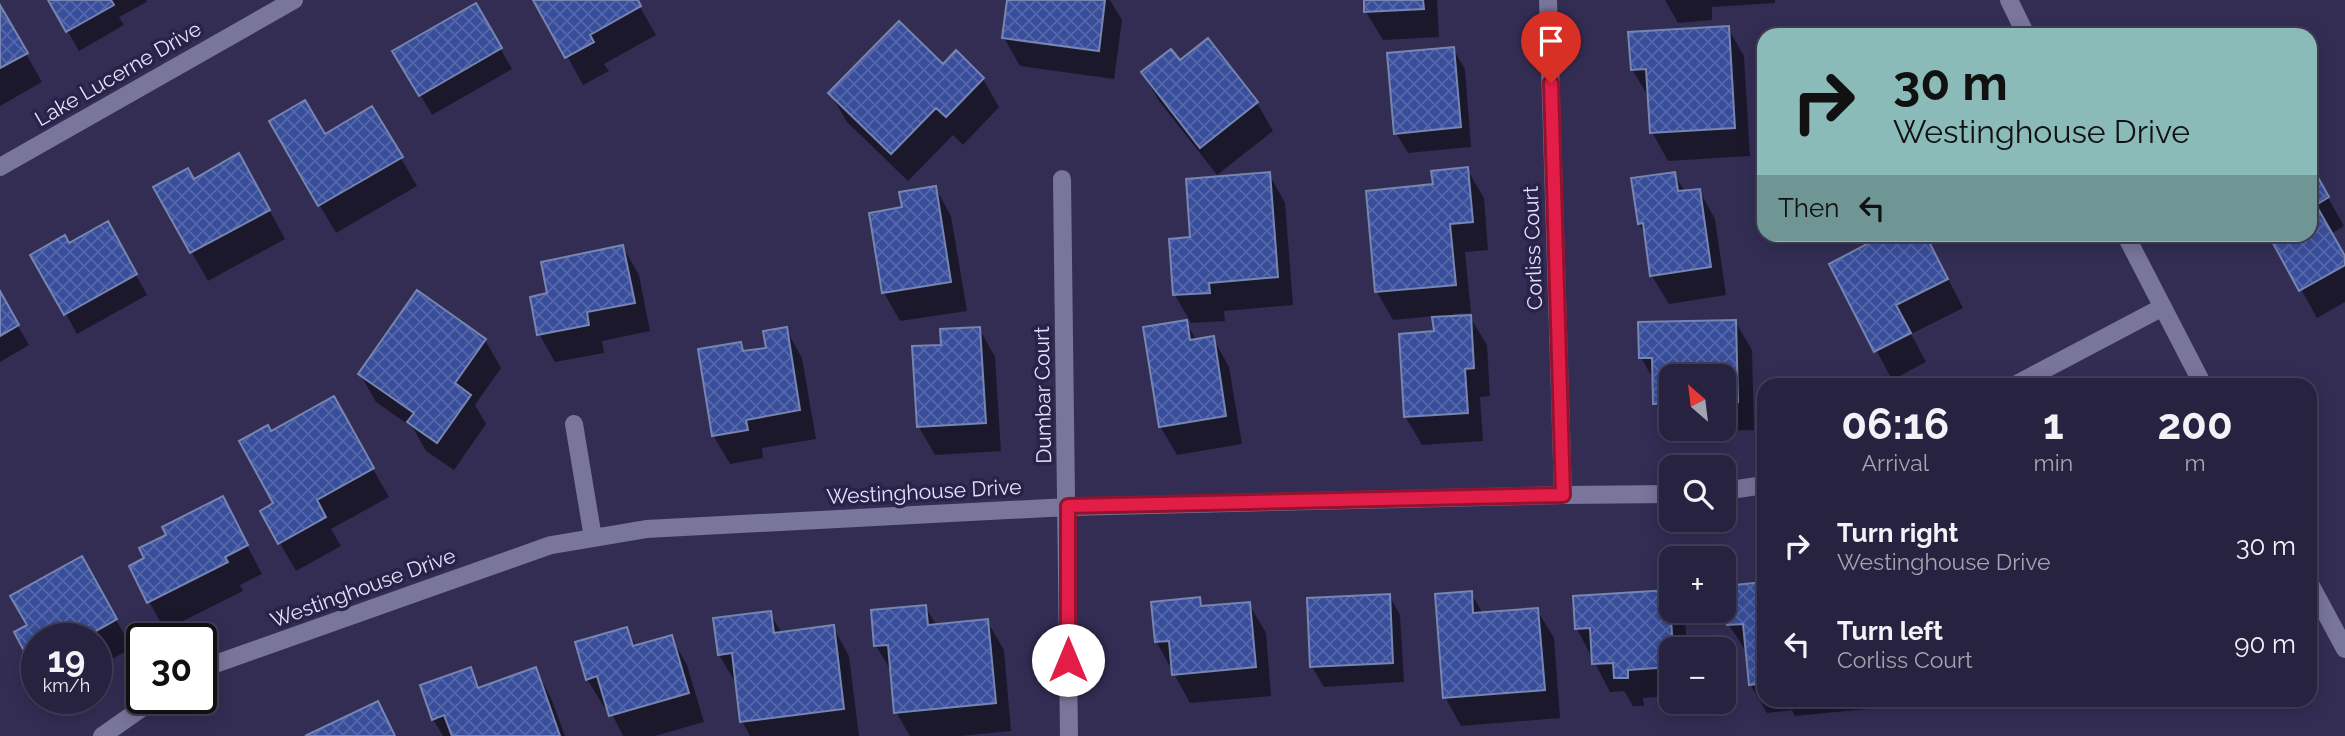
<!DOCTYPE html>
<meta charset="utf-8">
<style>
:root{--surface:#26223f;--page:#2e2a46;--text:#f1f3f6;--muted:#a4a4b0;--line:#423f59}
body{margin:0;font-family:Raleway,sans-serif;background:var(--page);color:var(--text);height:100vh;display:flex;flex-direction:column;font-size:26px;white-space:nowrap}
*{box-sizing:border-box;margin:0}
p{font-size:23px;color:var(--muted)}
.icon{flex:none;width:38px;height:38px;fill:none;stroke:currentColor;stroke-width:2;stroke-linecap:round;stroke-linejoin:round}
.map{position:relative;flex:1;overflow:hidden}
.details{position:absolute;left:1757px;top:378px;width:560px;height:329px;display:flex;flex-direction:column;background:var(--surface);border-radius:21px;box-shadow:0 4px 18px #0003,0 0 0 2px var(--line)}
.details>*{flex:none}
.top-card{position:absolute;left:1757px;top:28px;width:560px;height:214px;border-radius:21px;box-shadow:0 4px 18px #0003,0 0 0 2px var(--line);background:#8bbbb9;color:#111;overflow:hidden}
.needle{width:46px;rotate:332deg}
.controls{position:absolute;left:1659px;top:364px;display:grid;gap:14px}
.controls a{display:grid;place-items:center;width:77px;height:77px;border-radius:14px;background:var(--surface);box-shadow:0 4px 18px #0003,0 0 0 2px var(--line);font-size:35px}
.speed{position:absolute;left:21px;top:623px;display:flex;gap:14px;font-size:35px;font-weight:700;text-align:center}
.speed>*{display:grid;place-content:center;width:91px;height:91px;border-radius:50%;background:var(--surface);box-shadow:0 4px 18px #0003,0 0 0 2px var(--line);line-height:1}
.speed small{font-size:18px;font-weight:400}
.speed .limit{border:4px solid #111;border-radius:10px;background:#fff;color:#111}
.pin{position:absolute;display:grid;place-items:center;width:60px;height:60px;color:#fff;margin:-72px -30px;border-radius:50% 50% 50% 0;rotate:-45deg;box-shadow:0 0 7px #0007}
.pin .icon{rotate:45deg}
.me{position:absolute;width:77px;margin:-38px;rotate:0deg;stroke-linejoin:round;filter:drop-shadow(0 0 5px #0008)}
.turn{display:flex;align-items:center;gap:24px;height:147px;padding:0 21px;font-size:32px}
.turn .icon{width:91px;height:91px;stroke-width:2.5}
.turn b{display:block;font-size:49px;line-height:60px}
.then{display:flex;align-items:center;height:66px;padding:0 21px;background:#0003;gap:14px;font-size:26px}
.eta{display:flex;justify-content:space-evenly;align-items:center;height:119px;text-align:center}
.eta b{font-size:42px;font-weight:700;line-height:49px}
ul{padding:0;list-style:none}
li{display:flex;align-items:center;gap:21px;height:98px;padding:0 21px}
li div{flex:1}
li b{display:block;font-size:26px}
li em{font-style:normal}
.map>svg:first-child{display:block}
.shadow{fill:#0007;fill-rule:evenodd}
.building{fill:url(#building-cross-hatch);stroke:#7685b1;stroke-width:2}
.lines{fill:none;stroke-linecap:round;stroke-linejoin:round}
.minor{stroke:#7a759b;stroke-width:18}
.route-casing{stroke:#92132f;stroke-width:18}
.route{stroke:#e11d48;stroke-width:12}
.labels{text-anchor:middle;stroke-width:7;stroke-linejoin:round;paint-order:stroke}
.street-label{font-size:21px;fill:#e4e2fb;stroke:#292249}
</style>
<div class="map">
<svg width="2345" height="736" viewBox="0 0 2345 736">
<defs>
<pattern id="building-cross-hatch" width="8" height="8" patternUnits="userSpaceOnUse" patternTransform="scale(1.75)"><rect width="8" height="8" fill="#394e9b"/><path d="M0 0l8 8M0 8l8-8" fill="none" stroke="#5667aa"/></pattern>
</defs>
<rect width="100%" height="100%" fill="#332d54"/>
<!-- shadow -->
<path class="shadow" d="M50 0H146L147 2 119 17 124 25 79 51Z
M537 0H636L656 35 604 64 609 71 583 85Z
M1009 0H1110L1122 20 1114 79 1020 66 1004 38Z
M1366 0H1437L1439 37 1383 40 1366 12Z
M1665 0H1775V3L1712 7V20L1678 23Z
M475 5 512 69 432 115 395 51Z
M0 8 42 82 0 106Z
M1728 28 1744 56 1750 156 1668 161 1652 132 1649 98 1632 69Z
M1453 49 1465 69 1471 147 1408 153 1396 133Z
M1180 63 1257 103 1273 131 1217 175 1159 101 1143 73Z
M943 67 983 79 999 107 963 145 953 135 908 181 847 122 830 93Z
M372 108 417 186 336 233 271 122 324 136Z
M2310 166 2344 226 2331 234 2345 259V302L2317 318 2270 234H2310Z
M1467 169 1484 198 1488 250 1465 252 1471 313 1453 314V318L1470 317 1487 345 1490 396 1480 397 1483 441 1422 445 1405 416 1435 333 1434 316 1393 320 1377 292 1435 186Z
M1269 174 1285 203 1293 305 1224 311 1225 321 1191 323 1175 295Z
M1674 174 1685 192 1699 190 1715 219 1726 295 1669 304 1652 276 1647 236 1639 224Z
M193 181 255 184 285 239 208 281 155 187Z
M935 187 951 216 967 311 900 321 884 293 871 214 904 208Z
M107 223 147 295 77 334 33 255 69 245Z
M623 247 639 275 650 331 602 341 604 353 555 362 539 334 550 295Z
M1933 249 1963 308 1911 334 1926 362 1892 380 1831 264Z
M0 295 29 345 0 362Z
M1735 321 1752 350 1754 430 1671 432 1655 404 1654 381 1641 357ZM1671 376H1724V429H1671Z
M1186 322 1197 341 1213 338 1229 367 1242 444 1177 455 1160 426Z
M979 328 995 357 1001 451 935 455 919 427 914 348 943 346Z
M786 329 802 358 816 439 762 448 763 458 730 464 713 435 740 344 745 353 768 349Z
M485 340 501 368 475 405 486 424 454 470 426 451 413 428 376 402 360 374Z
M333 399 389 497 331 529 341 546 296 571 262 512 275 504 271 434Z
M222 498 262 574 240 585 243 591 165 630 149 602 147 559 168 536Z
M81 558 132 648 96 668V639H37V670L16 633 29 626Z
M1764 584V700H1866L1867 709 1795 716 1792 710 1767 713 1750 684 1747 653 1729 625Z
M1669 592 1671 596V611H1680L1685 620 1687 649H1671V696L1643 698 1644 706H1633L1624 691 1610 692 1577 629Z
M1471 593 1483 614 1537 610 1554 638 1560 718 1461 726 1445 697Z
M1389 595 1400 615 1404 682 1324 687 1312 667 1309 600Z
M1199 599 1204 608 1249 604 1266 633 1271 696 1190 703 1156 641Z
M925 606 937 626 987 621 1004 650 1011 731 960 736H910L896 712 893 674 876 646Z
M770 613 782 634 833 627 849 656 859 736H750L742 721 736 683 719 655 715 620Z
M626 629 637 647 671 637 687 665 704 722 655 736H623L608 706 604 707 587 679Z
M470 669 481 689 535 669 551 698 565 736H443L433 719Z"/>
<!-- building -->
<path class="building" d="M48 0H111L114 5 66 32Z
M533 0H638L641 6 590 35 594 42 565 58Z
M1007 0H1105L1099 51 1002 38Z
M1364 0H1423L1424 9 1364 12Z
M476 3 502 48 419 96 392 51Z
M0 5 28 53 0 68Z
M899 21 943 64 956 50 984 78 946 117 936 108 891 154 828 93Z
M1729 26 1735 128 1650 133 1646 69 1631 70 1628 32Z
M1208 38 1258 102 1200 148 1141 72 1171 49 1180 60Z
M1454 47 1461 127 1394 134 1387 53Z
M305 100 325 134 372 106 403 157 318 206 269 121Z
M239 153 270 210 190 253 153 187 188 168 194 179Z
M2310 163 2329 197 2316 205 2345 256V265L2299 291 2268 234H2310Z
M1468 167 1473 222 1450 224 1456 285 1375 292 1366 191 1433 184 1431 171Z
M1270 172 1278 277 1209 283 1210 293 1173 295 1169 239 1190 237 1186 179Z
M1675 172 1678 191 1700 189 1711 267 1650 276 1643 223 1638 224 1631 178Z
M936 186 951 282 882 293 869 213 902 207 899 192Z
M108 221 137 274 64 315 30 255 65 235 69 243Z
M1886 234H1925L1948 279 1896 305 1911 333 1874 352 1829 264Z
M623 245 635 303 587 312 589 325 537 335 530 297 547 293 541 262Z
M417 290 486 339 455 383 471 395 437 443 407 422 414 413 358 374Z
M0 291 19 325 0 336Z
M1471 315 1474 368 1465 369 1468 413 1404 417 1399 334 1434 331 1432 317Z
M1187 320 1190 340 1214 336 1226 416 1159 427 1143 327Z
M1736 320 1738 402 1724 403V376H1671V404H1653L1652 358H1639L1638 322Z
M787 327 800 410 746 420 748 430 712 436 698 349 741 342 743 351 766 348 763 331Z
M980 327 986 423 917 427 912 346 941 345 940 329Z
M334 396 374 468 317 500 326 517 278 544 260 511 273 503 239 441 268 425 271 431Z
M223 496 248 545 225 557 228 562 147 603 129 566 144 558 139 548 166 535 162 527Z
M82 556 117 619 82 639H37V664L32 666 14 632 27 625 10 596Z
M1764 582V683L1749 685 1743 624 1727 625 1724 586Z
M1669 590 1673 649H1671V667L1628 670V678H1614L1613 663 1592 664 1590 628 1575 629 1573 596Z
M1472 591 1473 613 1538 608 1545 690 1443 698 1435 594Z
M1390 594 1393 663 1310 667 1307 598Z
M1200 597 1201 606 1250 602 1256 667 1172 675 1169 641 1155 642 1151 602Z
M926 605 928 625 988 619 996 703 894 713 888 645 874 646 871 610Z
M771 611 774 633 834 625 844 709 740 722 732 653 718 655 713 618Z
M627 627 633 646 672 635 689 693 609 716 597 676 586 680 575 642Z
M471 667 478 688 536 667 560 736H452L444 715 432 720 420 685Z
M378 701 395 736H305Z"/>
<g class="lines">
<!-- minor -->
<path class="minor" d="M1548 0 1563 495
M2009 0 2026 35
M0 167 294 0
M1062 179 1069 736
M2125 234 2203 385
M2015 385 2161 308
M574 424 593 538
M1724 491 1764 485
M2310 584 2345 649
M201 669 551 545 646 529 1068 507 1563 495 1671 494
M102 736 156 698"/>
</g>
<g class="lines">
<defs>
<path id="route" d="M1068 660V506L1563 495 1551 83"/>
</defs>
<!-- route casing -->
<use href="#route" class="route-casing"/>
<!-- route -->
<use href="#route" class="route"/>
</g>
<g class="labels">
<!-- street labels -->
<g class="street-label">
<text transform="translate(118 74) rotate(-30)" y="7">Lake Lucerne Drive</text>
<text transform="translate(1533 248) rotate(-92)" y="7">Corliss Court</text>
<text transform="translate(1043 395) rotate(-91)" y="7">Dumbar Court</text>
<text transform="translate(924 492) rotate(-3)" y="7">Westinghouse Drive</text>
<text transform="translate(363 588) rotate(-20)" y="7">Westinghouse Drive</text>
</g>
</g>
</svg>
<div class="controls">
<a><svg class="needle" viewBox="-14 -14 28 28"><path d="M0-13l5 13h-10z" fill="#e53935"/><path d="M0 13l5-13h-10z" fill="#a4a4b0"/></svg></a>
<a><svg class="icon" aria-label="search" viewBox="0 0 24 24"><circle cx="10" cy="10" r="6"/><path d="M15 15l6 6"/></svg></a>
<a>+</a>
<a>−</a>
</div>
<div class="speed"><div>19<small>km/h</small></div><div class="limit">30</div></div>
<div class="pin" style="left:1551px;top:83px;background:#d93025"><svg class="icon" aria-label="arrive" viewBox="0 0 24 24"><path d="M6 21V4h12l-3 4 3 4H6"/></svg></div>
<svg class="me" style="left:1068px;top:660px" viewBox="-20 -20 40 40"><circle r="19" fill="#fff"/><path d="M0-13L10 11 0 6-10 11z" fill="#e11d48"/></svg>
<div class="top-card">
<div class="turn"><svg class="icon" aria-label="right" viewBox="0 0 24 24"><path d="M7 20v-9h11M14 6l5 5-5 5"/></svg><div><b>30 m</b>Westinghouse Drive</div></div>
<div class="then">Then<svg class="icon" aria-label="left" viewBox="0 0 24 24"><path d="M17 20v-9H6M10 6l-5 5 5 5"/></svg></div>
</div>
<section class="details">
<div class="eta">
<div><b>06:16</b><p>Arrival</p></div>
<div><b>1</b><p>min</p></div>
<div><b>200</b><p>m</p></div>
</div>
<ul>
<li><svg class="icon" aria-label="right" viewBox="0 0 24 24"><path d="M7 20v-9h11M14 6l5 5-5 5"/></svg><div><b>Turn right</b><p>Westinghouse Drive</p></div><em>30 m</em></li>
<li><svg class="icon" aria-label="left" viewBox="0 0 24 24"><path d="M17 20v-9H6M10 6l-5 5 5 5"/></svg><div><b>Turn left</b><p>Corliss Court</p></div><em>90 m</em></li>
</ul>
</section>
</div>
